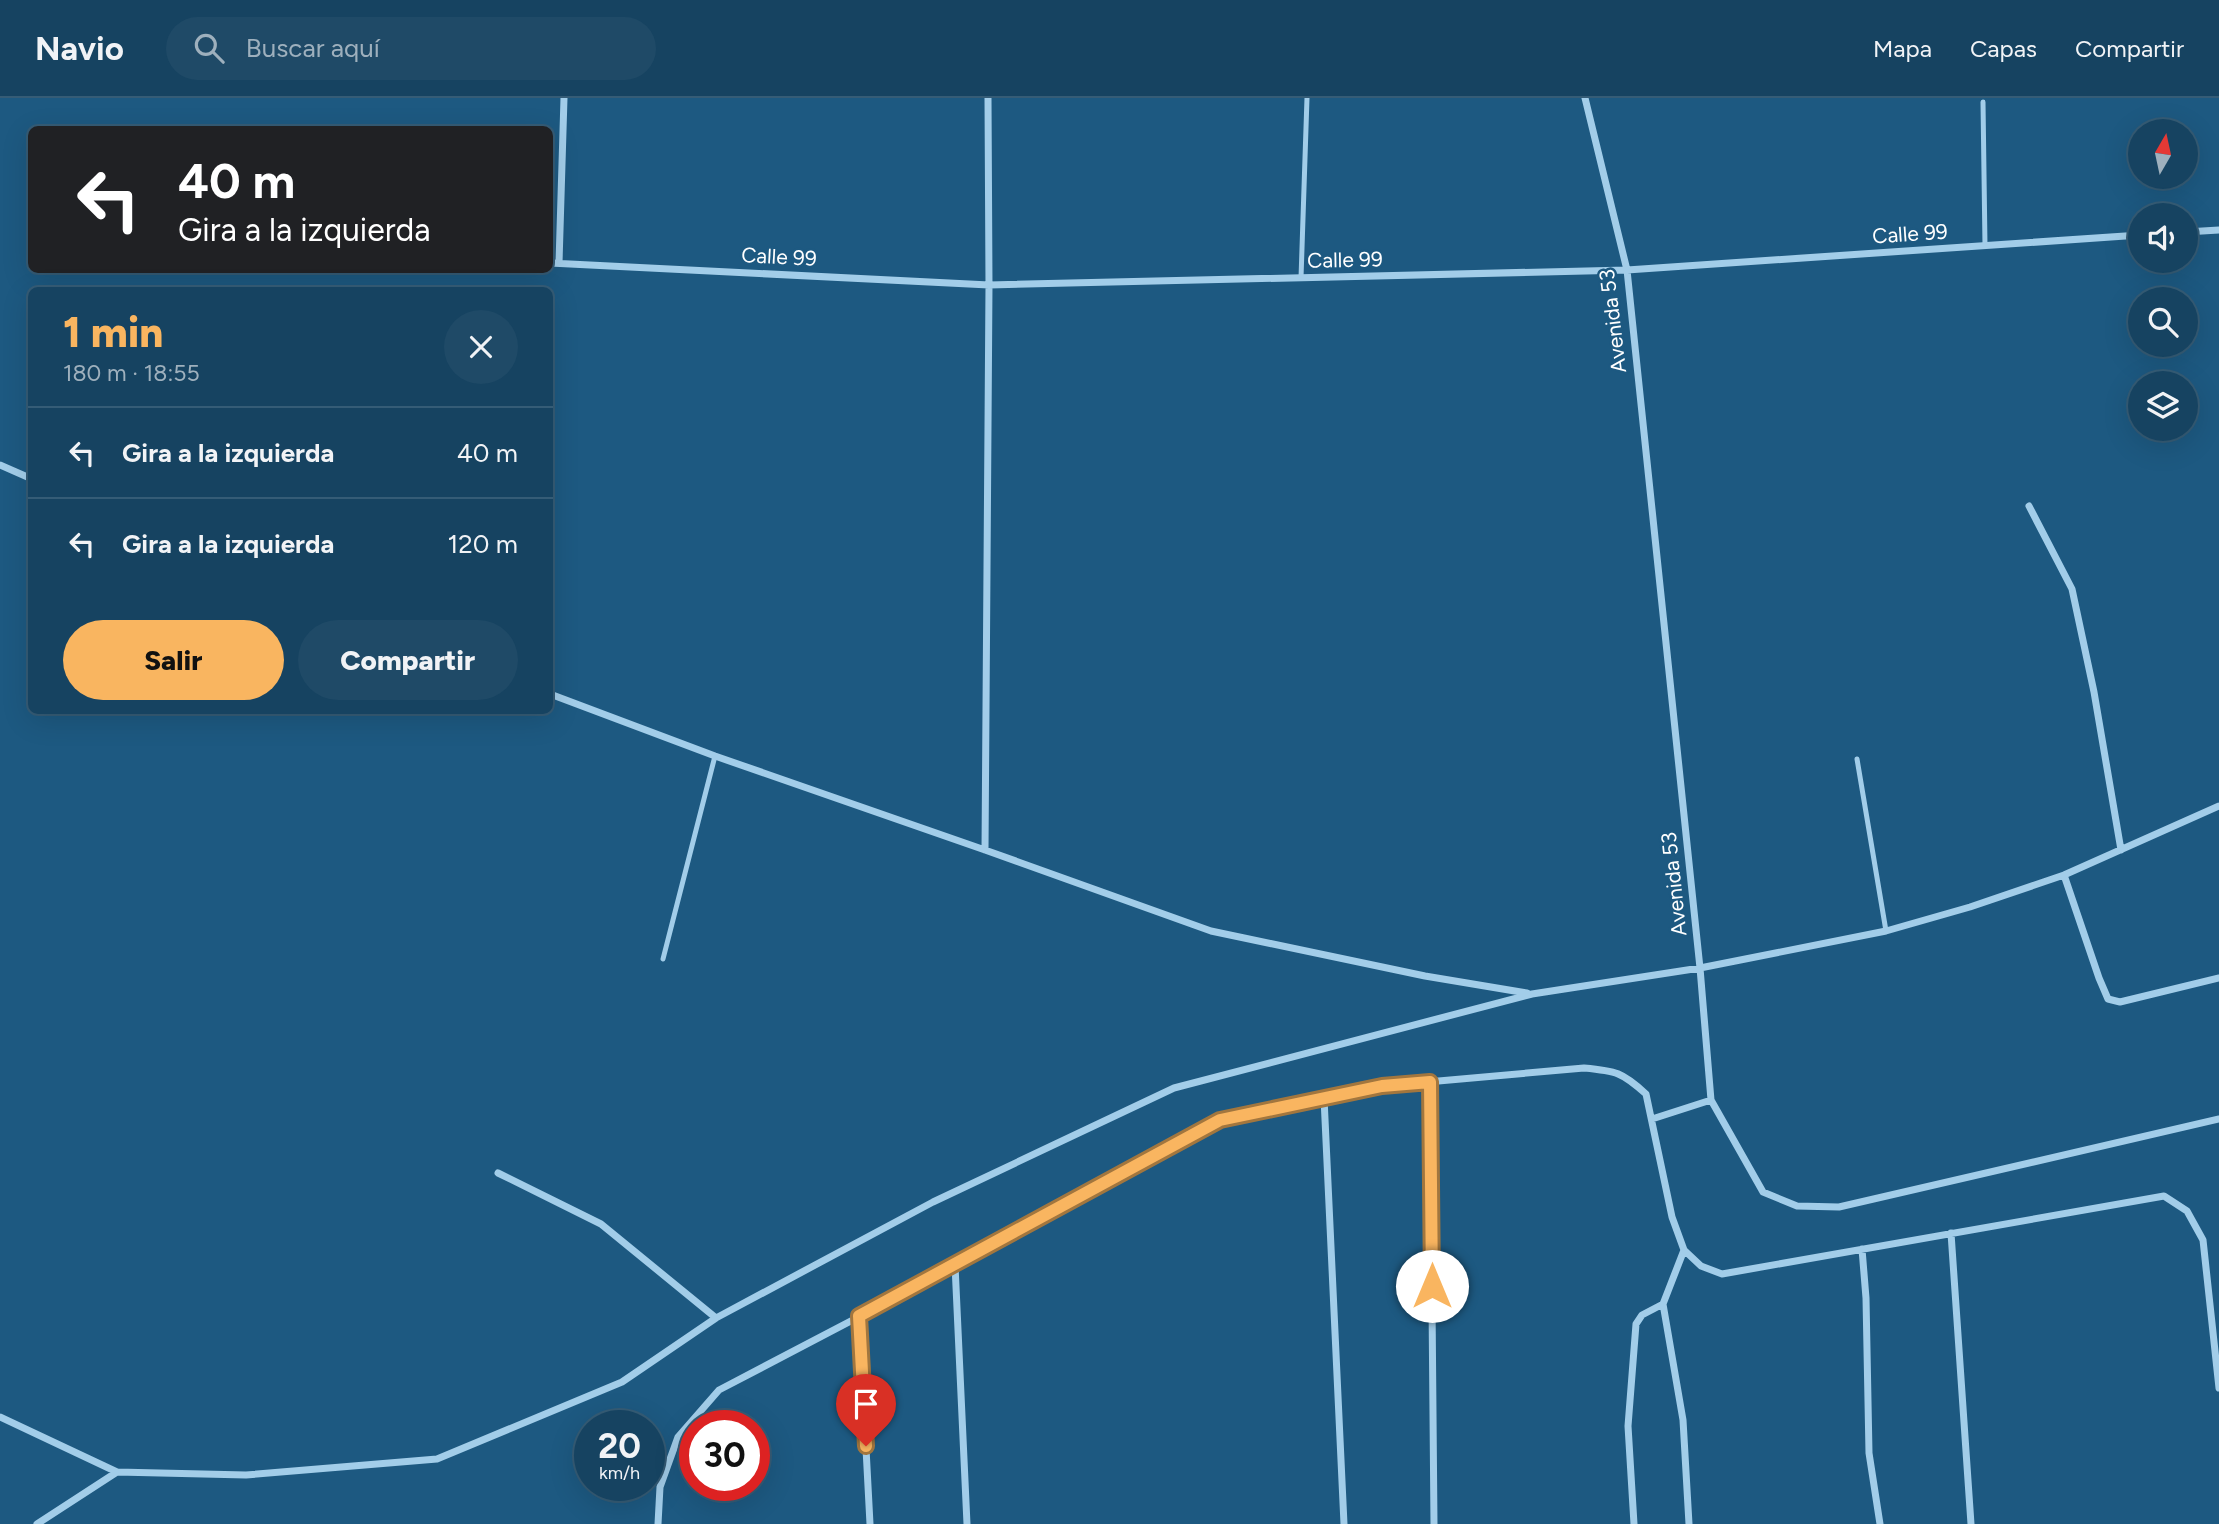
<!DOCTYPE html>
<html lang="es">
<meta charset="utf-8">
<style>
:root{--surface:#164361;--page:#1f4a67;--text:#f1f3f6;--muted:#9eb0bd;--line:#355c76;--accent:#f9b560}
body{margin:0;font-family:Figtree,sans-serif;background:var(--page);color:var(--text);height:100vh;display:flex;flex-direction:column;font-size:26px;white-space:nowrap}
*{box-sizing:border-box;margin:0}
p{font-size:23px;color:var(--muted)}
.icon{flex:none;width:38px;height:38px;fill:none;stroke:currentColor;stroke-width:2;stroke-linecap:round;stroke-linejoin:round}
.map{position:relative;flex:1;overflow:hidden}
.drawer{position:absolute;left:28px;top:189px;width:525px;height:427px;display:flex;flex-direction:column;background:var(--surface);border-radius:10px;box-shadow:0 7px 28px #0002,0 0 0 2px var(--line)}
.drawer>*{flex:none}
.guide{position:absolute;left:28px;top:28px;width:525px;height:147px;border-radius:10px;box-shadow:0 7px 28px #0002,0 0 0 2px var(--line);background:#202124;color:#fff;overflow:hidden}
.needle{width:46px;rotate:9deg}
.buttons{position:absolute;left:2128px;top:21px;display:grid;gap:14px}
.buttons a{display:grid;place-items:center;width:70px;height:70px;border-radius:50%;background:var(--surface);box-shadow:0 7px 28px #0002,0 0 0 2px var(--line);font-size:35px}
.speed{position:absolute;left:574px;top:1312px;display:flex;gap:14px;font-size:35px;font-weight:700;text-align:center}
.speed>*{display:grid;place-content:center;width:91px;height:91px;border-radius:50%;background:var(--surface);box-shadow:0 7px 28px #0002,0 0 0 2px var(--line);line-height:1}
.speed small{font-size:18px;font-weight:400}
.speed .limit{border:10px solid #d22;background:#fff;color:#111}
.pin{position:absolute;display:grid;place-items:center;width:60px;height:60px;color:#fff;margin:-72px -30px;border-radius:50% 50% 50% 0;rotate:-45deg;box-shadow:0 0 7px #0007}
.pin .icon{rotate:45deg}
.me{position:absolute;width:77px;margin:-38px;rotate:0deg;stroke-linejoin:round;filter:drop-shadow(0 0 5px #0008)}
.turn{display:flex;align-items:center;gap:24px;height:147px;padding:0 35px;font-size:32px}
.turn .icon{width:91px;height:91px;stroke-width:2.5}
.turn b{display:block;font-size:49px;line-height:60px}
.round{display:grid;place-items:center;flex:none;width:74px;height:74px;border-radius:37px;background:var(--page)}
.overview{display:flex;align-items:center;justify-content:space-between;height:119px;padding:0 35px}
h1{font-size:42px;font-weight:800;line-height:52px;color:var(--accent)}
.action{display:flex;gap:14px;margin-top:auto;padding:14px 35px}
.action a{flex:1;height:80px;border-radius:42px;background:var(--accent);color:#111;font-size:28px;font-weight:800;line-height:80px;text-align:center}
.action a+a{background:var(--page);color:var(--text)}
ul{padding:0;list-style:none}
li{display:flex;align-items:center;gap:21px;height:91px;padding:0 35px;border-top:2px solid var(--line)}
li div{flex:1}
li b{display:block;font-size:26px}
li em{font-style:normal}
header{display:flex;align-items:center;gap:42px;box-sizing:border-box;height:98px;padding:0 35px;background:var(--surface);border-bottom:2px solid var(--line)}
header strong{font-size:33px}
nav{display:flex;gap:38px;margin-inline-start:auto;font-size:24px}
.search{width:490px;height:63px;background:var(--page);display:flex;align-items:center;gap:18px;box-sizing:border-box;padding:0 24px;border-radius:38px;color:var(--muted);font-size:26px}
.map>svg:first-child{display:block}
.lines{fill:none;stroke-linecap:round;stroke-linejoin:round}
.lane{stroke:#a2cde9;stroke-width:5}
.street{stroke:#a2cde9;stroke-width:7}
.route-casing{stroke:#a2763e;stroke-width:18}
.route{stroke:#f9b560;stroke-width:12}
.labels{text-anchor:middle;stroke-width:5;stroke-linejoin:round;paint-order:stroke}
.street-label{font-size:21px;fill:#fff;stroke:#1d5981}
</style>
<header>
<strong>Navio</strong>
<div class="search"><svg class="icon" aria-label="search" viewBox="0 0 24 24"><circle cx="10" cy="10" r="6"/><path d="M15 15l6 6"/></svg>Buscar aquí</div>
<nav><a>Mapa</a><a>Capas</a><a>Compartir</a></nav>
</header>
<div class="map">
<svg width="2219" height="1426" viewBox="0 0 2219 1426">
<rect width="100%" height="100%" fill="#1d5981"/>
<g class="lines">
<!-- lane -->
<path class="lane" d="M1983 4 1985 148
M1301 180 1307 0
M1857 661 1886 833
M663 861 715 658"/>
<!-- street -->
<path class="street" d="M1585 0 1627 172 1700 870 1711 1002 1763 1094 1797 1108 1839 1109 2219 1021
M2186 134 2219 132
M550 165 989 187 1627 172 2140 137
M559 165 564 0
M0 367 32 381
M2029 408 2072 491 2094 594 2121 752
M550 596 715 658 985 752 1211 833 1425 878 1527 895
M985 752 989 187 988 0
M2064 777 2099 880 2108 901 2120 904 2219 880
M1430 984 1434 1426
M1324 1000 1344 1426
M1652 1021 1711 1002
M498 1075 601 1126 716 1220
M1951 1135 1971 1426
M1862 1151 1866 1200 1869 1355 1880 1426
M955 1167 967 1426
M1663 1206 1683 1322 1689 1426
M859 1218 870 1426
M0 1319 117 1374 246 1377 437 1361 622 1284 716 1220 933 1104 1174 990 1532 896 1700 870 1886 833 1970 809 2064 777 2219 708
M37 1426 117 1374
M658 1426 660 1389 678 1339 719 1292 912 1191 1220 1022 1382 988 1584 970C1616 973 1622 974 1646 996L1672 1119 1684 1152 1701 1168 1722 1176 2164 1098 2187 1113 2203 1142 2219 1290
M1634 1426 1628 1328 1636 1226 1642 1217 1663 1206 1684 1152"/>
</g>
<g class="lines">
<defs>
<path id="route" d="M866 1348 859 1218 1220 1022 1382 988 1430 984 1432 1188"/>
</defs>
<!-- route casing -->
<use href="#route" class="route-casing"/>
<!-- route -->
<use href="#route" class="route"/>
</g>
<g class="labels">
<!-- street labels -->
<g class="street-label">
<text transform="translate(1910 136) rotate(-4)" y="7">Calle 99</text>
<text transform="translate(779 159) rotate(3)" y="7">Calle 99</text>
<text transform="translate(1345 162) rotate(-1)" y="7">Calle 99</text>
<text transform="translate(1613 223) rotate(-97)" y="7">Avenida 53</text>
<text transform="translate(1674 786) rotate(-96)" y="7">Avenida 53</text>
</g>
</g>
</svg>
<div class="buttons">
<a><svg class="needle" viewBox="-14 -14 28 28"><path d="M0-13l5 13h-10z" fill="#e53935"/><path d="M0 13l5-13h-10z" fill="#9eb0bd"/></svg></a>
<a><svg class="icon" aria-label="sound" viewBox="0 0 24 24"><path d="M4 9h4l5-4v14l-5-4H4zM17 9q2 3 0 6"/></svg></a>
<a><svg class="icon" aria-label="search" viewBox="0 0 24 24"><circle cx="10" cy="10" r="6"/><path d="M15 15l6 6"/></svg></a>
<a><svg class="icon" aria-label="layers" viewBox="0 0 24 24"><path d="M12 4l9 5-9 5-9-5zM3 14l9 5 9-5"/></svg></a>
</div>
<div class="speed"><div>20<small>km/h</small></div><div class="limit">30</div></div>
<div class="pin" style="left:866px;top:1348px;background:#d93025"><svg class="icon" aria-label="arrive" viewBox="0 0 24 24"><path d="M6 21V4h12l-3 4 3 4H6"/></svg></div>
<svg class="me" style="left:1432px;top:1188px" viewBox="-20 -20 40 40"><circle r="19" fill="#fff"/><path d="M0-13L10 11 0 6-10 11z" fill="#f9b560"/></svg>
<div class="guide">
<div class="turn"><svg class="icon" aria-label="left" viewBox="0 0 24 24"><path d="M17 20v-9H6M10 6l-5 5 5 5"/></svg><div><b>40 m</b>Gira a la izquierda</div></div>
</div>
<section class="drawer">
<div class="overview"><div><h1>1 min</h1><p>180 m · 18:55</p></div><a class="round"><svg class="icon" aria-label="close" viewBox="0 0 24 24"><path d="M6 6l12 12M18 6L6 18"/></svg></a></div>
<ul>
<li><svg class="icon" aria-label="left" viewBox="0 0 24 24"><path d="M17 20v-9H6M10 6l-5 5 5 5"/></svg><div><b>Gira a la izquierda</b></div><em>40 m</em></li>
<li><svg class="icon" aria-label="left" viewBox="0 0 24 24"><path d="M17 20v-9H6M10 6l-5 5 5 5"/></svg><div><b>Gira a la izquierda</b></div><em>120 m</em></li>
</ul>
<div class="action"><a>Salir</a><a>Compartir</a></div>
</section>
</div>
